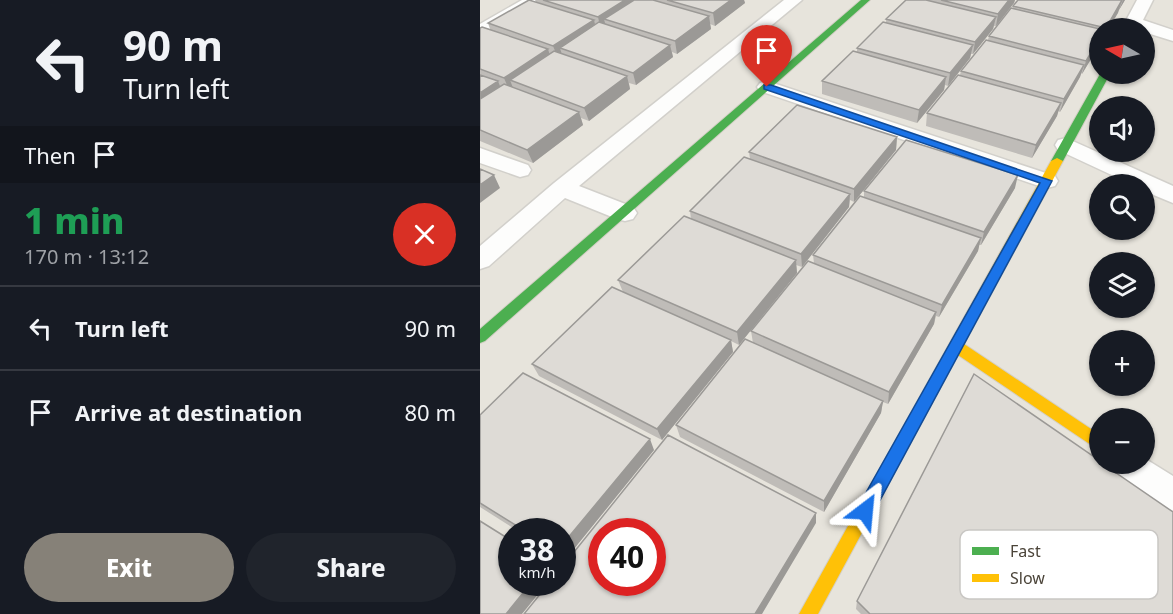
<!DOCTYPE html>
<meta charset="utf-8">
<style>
:root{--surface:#171b24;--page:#20242c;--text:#f1f3f6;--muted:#9ea1a6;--line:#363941;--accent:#868178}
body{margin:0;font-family:"Noto Sans",sans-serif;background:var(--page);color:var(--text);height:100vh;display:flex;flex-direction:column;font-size:22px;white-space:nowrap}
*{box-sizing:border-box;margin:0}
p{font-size:20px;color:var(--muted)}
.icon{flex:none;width:33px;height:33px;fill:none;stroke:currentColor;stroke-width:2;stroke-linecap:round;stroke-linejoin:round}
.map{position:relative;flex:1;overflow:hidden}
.side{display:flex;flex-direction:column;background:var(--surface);width:480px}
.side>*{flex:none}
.guide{background:#171b24;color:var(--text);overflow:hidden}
.needle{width:39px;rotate:279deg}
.fabs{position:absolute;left:609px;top:18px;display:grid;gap:12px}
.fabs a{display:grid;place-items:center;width:66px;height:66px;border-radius:50%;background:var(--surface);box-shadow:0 2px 4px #0004;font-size:30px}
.speed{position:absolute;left:18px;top:518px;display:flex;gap:12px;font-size:30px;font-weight:700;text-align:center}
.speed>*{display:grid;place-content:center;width:78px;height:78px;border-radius:50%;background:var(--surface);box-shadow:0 2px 4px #0004;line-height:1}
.speed small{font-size:15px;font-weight:400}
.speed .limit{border:9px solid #d22;background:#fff;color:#111}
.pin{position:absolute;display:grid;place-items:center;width:51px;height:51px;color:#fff;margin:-62px -26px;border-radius:50% 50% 50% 0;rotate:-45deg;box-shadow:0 0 6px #0007}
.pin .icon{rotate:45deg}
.me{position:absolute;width:66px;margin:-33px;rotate:29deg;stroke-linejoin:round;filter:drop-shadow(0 0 4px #0008)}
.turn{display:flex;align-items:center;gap:21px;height:126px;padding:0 24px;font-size:27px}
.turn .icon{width:78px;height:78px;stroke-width:2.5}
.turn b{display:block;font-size:42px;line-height:51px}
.then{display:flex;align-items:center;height:57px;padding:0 24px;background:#0003;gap:12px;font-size:22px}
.round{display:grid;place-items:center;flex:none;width:63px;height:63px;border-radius:32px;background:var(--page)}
.overview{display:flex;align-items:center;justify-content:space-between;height:102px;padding:0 24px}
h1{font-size:36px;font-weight:800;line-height:45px;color:#1e9e55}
.primary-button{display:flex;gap:12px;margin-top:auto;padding:12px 24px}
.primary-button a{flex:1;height:69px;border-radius:36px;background:var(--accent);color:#fff;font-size:24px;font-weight:800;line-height:69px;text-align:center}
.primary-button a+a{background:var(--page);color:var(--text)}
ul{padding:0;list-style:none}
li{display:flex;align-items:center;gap:18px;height:84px;padding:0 24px;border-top:2px solid var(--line)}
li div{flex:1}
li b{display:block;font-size:22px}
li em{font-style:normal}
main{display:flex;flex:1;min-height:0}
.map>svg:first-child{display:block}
.residential{fill:#e7e4dc;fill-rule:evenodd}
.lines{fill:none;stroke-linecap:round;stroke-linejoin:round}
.street-casing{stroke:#d2d0cb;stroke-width:3}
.fast-casing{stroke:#d3cfc5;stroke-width:2}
.slow-casing{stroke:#d3cfc5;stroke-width:2}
.street{fill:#fdfdfc;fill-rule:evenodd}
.fast{fill:#4caf50;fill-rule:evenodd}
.slow{fill:#ffc107;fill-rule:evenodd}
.wall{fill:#bfbcb8}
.shaded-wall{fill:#9b9996}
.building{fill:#dedbd6;stroke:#9b9996;stroke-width:1.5;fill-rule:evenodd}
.route{fill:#1a73e8;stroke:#114b97;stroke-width:1.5}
.key{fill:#fff;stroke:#c9c7c4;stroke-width:1.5}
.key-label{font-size:16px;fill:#4b4439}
</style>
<main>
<section class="side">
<div class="guide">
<div class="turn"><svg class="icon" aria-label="left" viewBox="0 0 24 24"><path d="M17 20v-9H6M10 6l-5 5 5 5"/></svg><div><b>90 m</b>Turn left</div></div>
<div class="then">Then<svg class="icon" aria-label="arrive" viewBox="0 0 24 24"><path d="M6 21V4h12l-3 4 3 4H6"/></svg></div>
</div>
<div class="overview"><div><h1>1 min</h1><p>170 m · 13:12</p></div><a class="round" style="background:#d93025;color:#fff"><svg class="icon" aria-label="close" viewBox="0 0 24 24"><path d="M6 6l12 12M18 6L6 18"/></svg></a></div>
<ul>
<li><svg class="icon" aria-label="left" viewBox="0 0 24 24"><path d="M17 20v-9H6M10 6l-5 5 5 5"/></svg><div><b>Turn left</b></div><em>90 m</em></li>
<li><svg class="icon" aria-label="arrive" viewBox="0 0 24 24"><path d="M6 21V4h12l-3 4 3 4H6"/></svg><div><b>Arrive at destination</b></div><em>80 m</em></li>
</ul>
<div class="primary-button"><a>Exit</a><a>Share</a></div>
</section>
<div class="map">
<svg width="693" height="614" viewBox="0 0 693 614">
<rect width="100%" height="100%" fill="#f4f2ee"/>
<!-- residential -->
<path class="residential" d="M0 0H693V614H0ZM620 28H664V74H620ZM620 106H664V152H620ZM620 184H664V230H620ZM620 262H664V308H620ZM620 340H664V386H620ZM620 418H664V464H620ZM32 531H82V582H32ZM122 531H172V582H122Z"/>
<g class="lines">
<defs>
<path id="street" d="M42 0H62L0 36V24Z
M304 0H322L99 186 153 207 157 213 153 219 145 221 137 219 85 198 9 266 0 269V246L74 183Z
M657 0H673L663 20 693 30V41L664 32V28H642Z
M287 81 575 176 578 181 575 186 567 188 559 186 280 91 277 87 280 83Z
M586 138 693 186V203L664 191V184H651L578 150 575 145 578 140Z
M0 148 48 165 51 170 48 175 40 177 0 163Z
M664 458 693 476V511C672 503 640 484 631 464H664Z"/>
<path id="fast" d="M381 0H390L5 341 0 343V329Z
M620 74H630L583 161 577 164 573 163 571 161Z"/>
<path id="slow" d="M577 158 583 161 484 344 620 435V451L478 355 338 614H319L571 161Z"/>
</defs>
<!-- street casing -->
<use href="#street" class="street-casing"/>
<!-- fast casing -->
<use href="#fast" class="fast-casing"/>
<!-- slow casing -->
<use href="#slow" class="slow-casing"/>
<!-- street -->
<use href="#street" class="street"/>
<!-- fast -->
<use href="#fast" class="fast"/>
<!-- slow -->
<use href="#slow" class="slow"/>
</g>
<!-- wall -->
<path class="wall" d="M55 0H264L265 3 235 26 230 24 231 29 197 54 192 52 193 57 156 85 149 83 150 89 109 121 101 118 103 125 53 163 0 141V28L10 29 8 23 56 2Z
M426 0H537H535L534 3 516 26H514L513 29 493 54H491L490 58 468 86 465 85 464 90 437 123 342 94V81L377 52V48L406 23V19Z
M538 0H645L639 10 629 28H620V44L602 74 601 73 600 77 580 112 578 111 577 116 552 158 446 126 447 113 480 75 481 71 508 40 509 36 533 9V6Z
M417 137 416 150 374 202 370 200 369 207 322 267 316 265 317 273 259 345 251 341 253 352 182 440 59 376 52 364 143 292 138 280 211 219 210 211 270 159 269 152Z
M535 188 501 245H499L498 251 459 317 456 316 454 324 408 404 403 402 401 413 344 512 200 437 196 425 273 343 271 331 334 263 333 255 384 198V191Z
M0 415 174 450 85 560 82 559V531H38L0 507Z
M377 601 693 614H381L376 609Z"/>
<!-- shaded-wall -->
<path class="shaded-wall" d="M145 0H155L124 19 126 27 121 30 118 17Z
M251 0H264L265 3 235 26 233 13Z
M529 0H535L534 3 516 26 518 14Z
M642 0 638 13 629 28H626Z
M643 0H645L639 10Z
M229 16 231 29 197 54 195 41Z
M516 17 513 29 493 54 495 42Z
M114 20 117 33 80 48 82 55 78 58 73 46Z
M620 38V44L602 74 606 61Z
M190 45 193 57 156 85 153 73Z
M493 45 490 58 468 86 470 73Z
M68 49 72 62 30 80 33 88 29 90 24 78Z
M604 65 600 77 580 112 584 99Z
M147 76 150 89 109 121 104 108Z
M466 77 464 90 437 123 439 110Z
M18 81 23 94 0 110V93Z
M581 103 577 116 552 158 556 145Z
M99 112 103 125 53 163 47 150Z
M417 137 416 150 374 202V189Z
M14 175 20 188 0 203V185Z
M538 175 535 188 501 245 504 232Z
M370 194 369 207 322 267 321 254Z
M501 238 498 251 459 317 462 305Z
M316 260 317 273 259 345 257 332Z
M456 312 454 324 408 404 409 392Z
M251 340 253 352 182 440 177 429Z
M403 401 401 413 344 512V501Z
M170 439 174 450 85 560 82 557V545Z
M336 513V523L282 614H275Z
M52 582H68L42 614H26Z"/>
<!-- building -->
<path class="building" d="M49 0 114 20 73 46 8 23Z
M63 0H145L118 17Z
M154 0H173L229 16 195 41 124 19Z
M187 0H251L233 13Z
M426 0H446L516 17 495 42 406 19Z
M461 0H529L518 14Z
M538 0H642L626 28 533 6Z
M531 8 620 29V38L606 61 509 36Z
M119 22 190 45 153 73 80 48Z
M403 22 493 45 470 73 377 48Z
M2 27 68 49 24 78 0 69V28Z
M506 40 604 65 584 99 481 71Z
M74 51 147 76 104 108 30 80Z
M373 51 466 77 439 110 342 81Z
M0 75 18 81 0 93Z
M478 75 581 103 556 145 447 113Z
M24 84 99 112 47 150 0 130V99Z
M317 105 417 137 374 189 269 152Z
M426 140 538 175 504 232 384 191Z
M264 157 370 194 321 254 210 211Z
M0 169 14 175 0 185Z
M380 196 501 238 462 305 333 255Z
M204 216 316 260 257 332 138 280Z
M328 261 456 312 409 392 271 331Z
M132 287 251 340 177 429 52 364Z
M265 339 403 401 344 501 196 425Z
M43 373 170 439 82 545V531H45L0 503V415Z
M494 374 620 461V464H623L693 512V614H390L377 601Z
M188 435 336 513 275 614H44L70 582H82V567ZM122 531H172V582H122Z
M0 521 32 541V582H52L26 614H0Z"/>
<!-- route -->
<path class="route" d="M284 85H291L572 181 391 517 385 519 379 517 376 511 379 505 560 183 284 89Z"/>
<!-- legend -->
<rect x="480" y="530" width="198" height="69" rx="9" class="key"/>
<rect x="492" y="547" width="27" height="8" fill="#4caf50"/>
<rect x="492" y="574" width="27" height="8" fill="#ffc107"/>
<g class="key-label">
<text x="530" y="557">Fast</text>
<text x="530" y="584">Slow</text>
</g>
</svg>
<div class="fabs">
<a><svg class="needle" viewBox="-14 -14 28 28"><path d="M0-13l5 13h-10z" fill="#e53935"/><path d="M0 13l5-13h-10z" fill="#9ea1a6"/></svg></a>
<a><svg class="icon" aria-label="sound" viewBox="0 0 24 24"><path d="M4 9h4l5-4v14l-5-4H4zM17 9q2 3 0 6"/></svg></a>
<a><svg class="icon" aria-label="search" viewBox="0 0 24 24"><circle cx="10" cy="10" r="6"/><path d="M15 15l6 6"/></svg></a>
<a><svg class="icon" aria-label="layers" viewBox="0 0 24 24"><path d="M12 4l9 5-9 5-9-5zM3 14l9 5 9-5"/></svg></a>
<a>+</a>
<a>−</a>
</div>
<div class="speed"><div>38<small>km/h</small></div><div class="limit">40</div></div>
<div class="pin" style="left:287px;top:87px;background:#d93025"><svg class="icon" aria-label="arrive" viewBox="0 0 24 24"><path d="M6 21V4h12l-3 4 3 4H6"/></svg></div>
<svg class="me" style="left:385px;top:511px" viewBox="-20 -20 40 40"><path d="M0-17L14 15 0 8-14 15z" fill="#1a73e8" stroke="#fff" stroke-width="4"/></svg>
</div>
</main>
